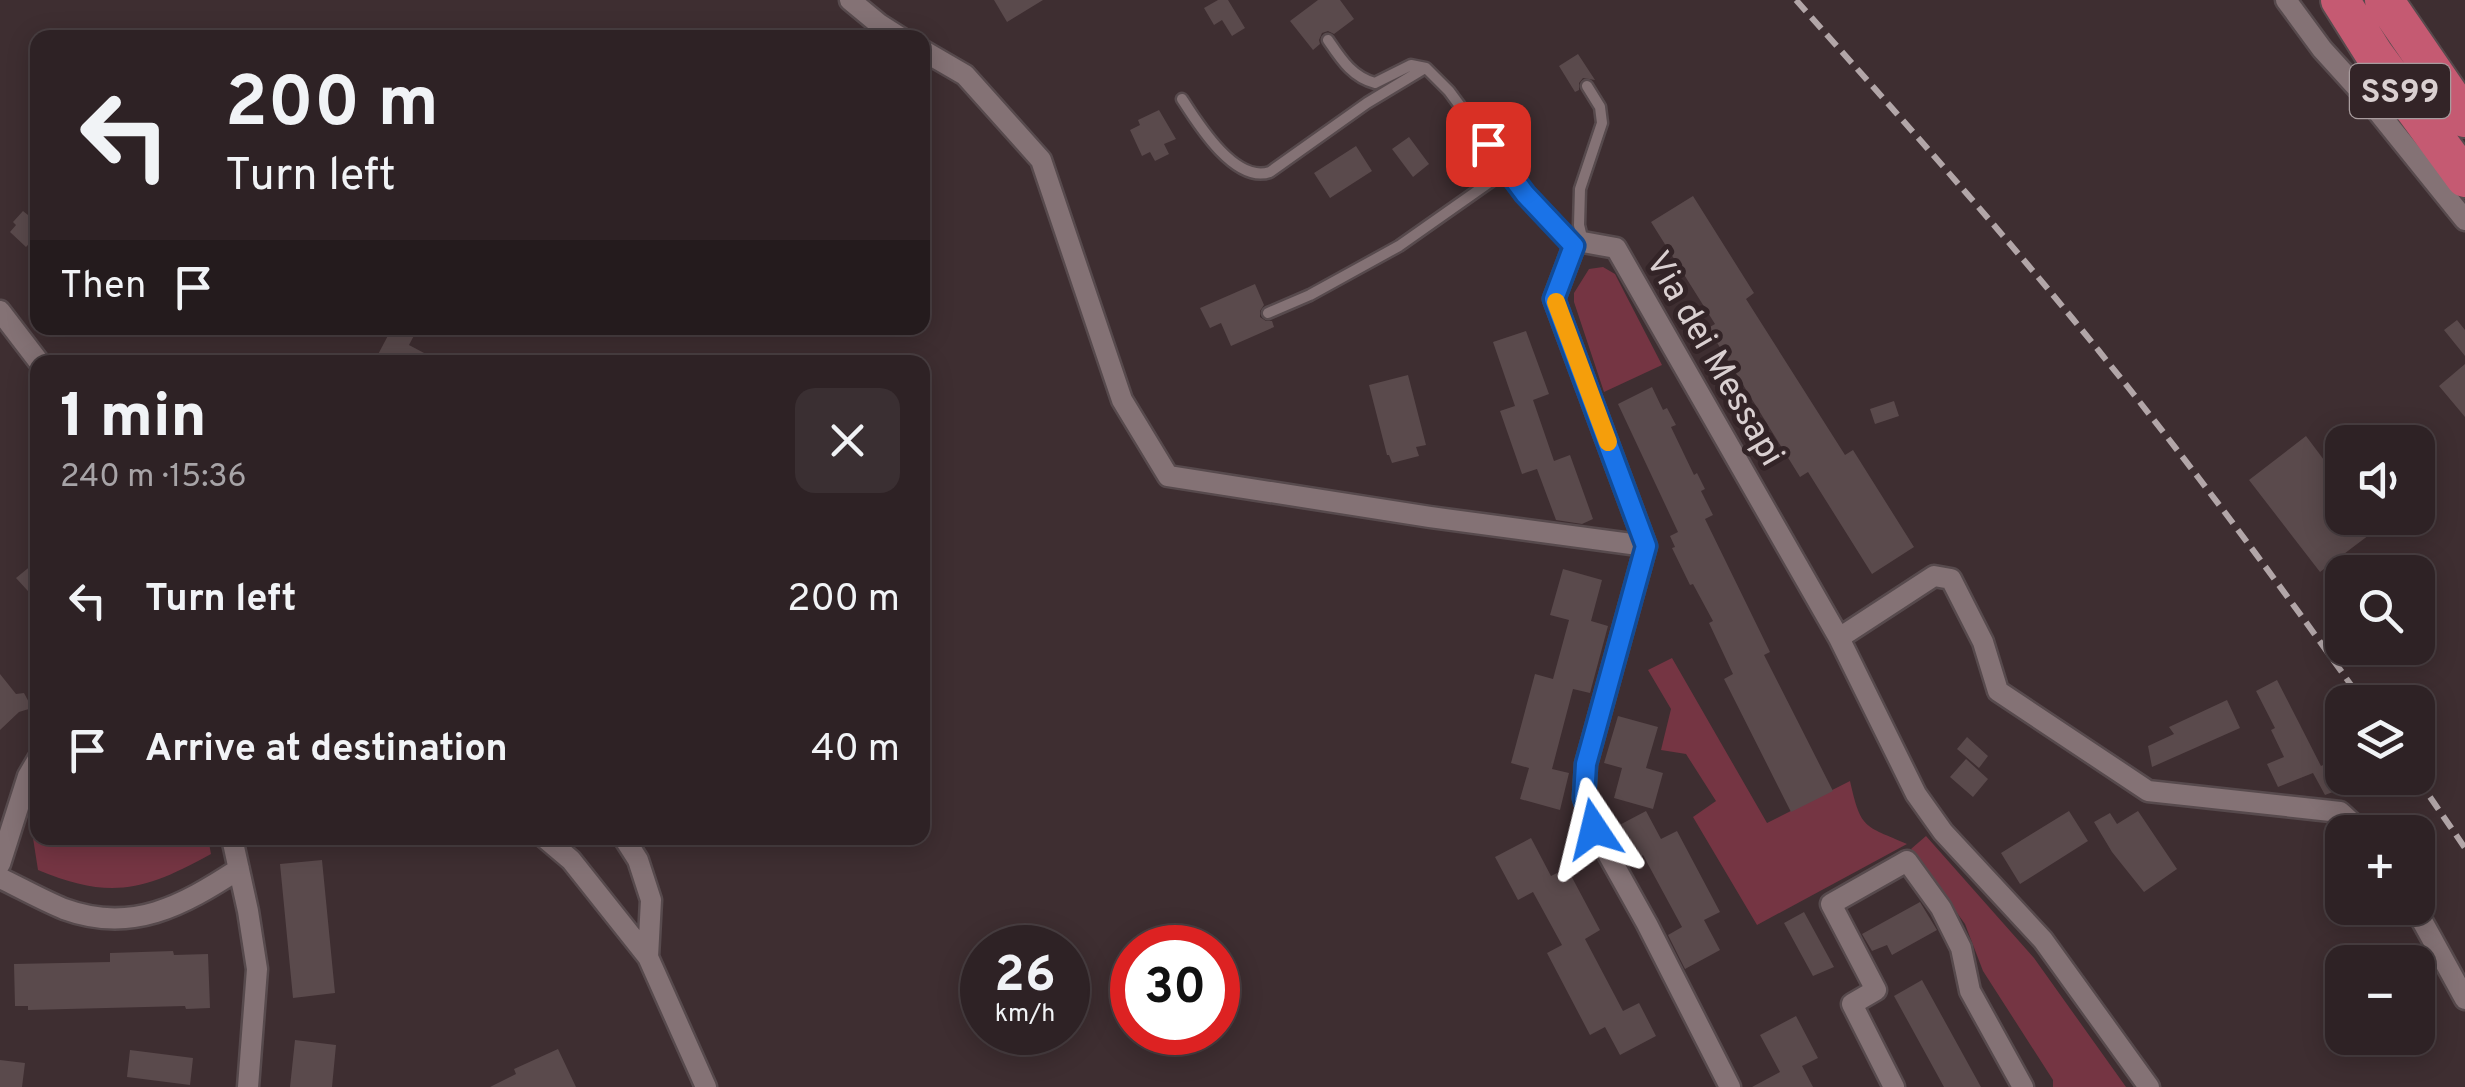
<!DOCTYPE html>
<meta charset="utf-8">
<style>
:root{--surface:#2e2225;--page:#3a2f32;--text:#f1f3f6;--muted:#a7a4a7;--line:#493f42}
body{margin:0;font-family:Overpass,sans-serif;background:var(--page);color:var(--text);height:100vh;display:flex;flex-direction:column;font-size:38px;white-space:nowrap}
*{box-sizing:border-box;margin:0}
p{font-size:32px;color:var(--muted)}
.icon{flex:none;width:55px;height:55px;fill:none;stroke:currentColor;stroke-width:2;stroke-linecap:round;stroke-linejoin:round}
.map{position:relative;flex:1;overflow:hidden}
.side{position:absolute;left:30px;top:355px;width:900px;height:490px;display:flex;flex-direction:column;background:var(--surface);border-radius:20px;box-shadow:0 5px 25px #0003,0 0 0 2px var(--line)}
.side>*{flex:none}
.guide{position:absolute;left:30px;top:30px;width:900px;height:305px;border-radius:20px;box-shadow:0 5px 25px #0003,0 0 0 2px var(--line);background:#2e2225;color:var(--text);overflow:hidden}
.tools{position:absolute;left:2325px;top:425px;display:grid;gap:20px}
.tools a{display:grid;place-items:center;width:110px;height:110px;border-radius:20px;background:var(--surface);box-shadow:0 5px 25px #0003,0 0 0 2px var(--line);font-size:50px}
.speed{position:absolute;left:960px;top:925px;display:flex;gap:20px;font-size:50px;font-weight:700;text-align:center}
.speed>*{display:grid;place-content:center;width:130px;height:130px;border-radius:50%;background:var(--surface);box-shadow:0 5px 25px #0003,0 0 0 2px var(--line);line-height:1}
.speed small{font-size:25px;font-weight:400}
.speed .limit{border:15px solid #d22;background:#fff;color:#111}
.pin{position:absolute;display:grid;place-items:center;width:85px;height:85px;color:#fff;margin:-42px;border-radius:20px;box-shadow:0 5px 15px #0006}
.me{position:absolute;width:110px;margin:-55px;rotate:350deg;stroke-linejoin:round;filter:drop-shadow(0 0 8px #0008)}
.turn{display:flex;align-items:center;gap:35px;height:210px;padding:0 30px;font-size:45px}
.turn .icon{width:130px;height:130px;stroke-width:2.5}
.turn b{display:block;font-size:70px;line-height:85px}
.then{display:flex;align-items:center;height:95px;padding:0 30px;background:#0003;gap:20px;font-size:38px}
.round{display:grid;place-items:center;flex:none;width:105px;height:105px;border-radius:20px;background:var(--page)}
.summary{display:flex;align-items:center;justify-content:space-between;height:170px;padding:0 30px}
h1{font-size:60px;font-weight:800;line-height:75px}
ul{padding:0;list-style:none}
li{display:flex;align-items:center;gap:30px;height:150px;padding:0 30px}
li div{flex:1}
li b{display:block;font-size:38px}
li em{font-style:normal}
.map>svg:first-child{display:block}
.green{fill:#753543}
.building{fill:#5a4a4c}
.lines{fill:none;stroke-linecap:round;stroke-linejoin:round}
.lane-casing{stroke:#574a4d;stroke-width:15}
.street-casing{stroke:#574a4d;stroke-width:25}
.highway-casing{stroke:#574a4d;stroke-width:42}
.lane{stroke:#847275;stroke-width:10}
.street{stroke:#847275;stroke-width:20}
.highway{stroke:#c55a72;stroke-width:38}
.rail{stroke:#b2a6a8;stroke-width:6;stroke-dasharray:15 8;stroke-linecap:butt}
.route-casing{stroke:#114b97;stroke-width:25}
.route{stroke:#1a73e8;stroke-width:18}
.slow{stroke:#f59e0b;stroke-width:18}
.labels{text-anchor:middle;stroke-width:10;stroke-linejoin:round;paint-order:stroke}
.shield{fill:#332427;stroke:#a89c9e;stroke-width:2.5}
.shield-label{font-size:32px;font-weight:bold;fill:#dad0d1}
.street-label{font-size:35px;fill:#dad0d1;stroke:#332427}
</style>
<div class="map">
<svg width="2465" height="1087" viewBox="0 0 2465 1087">
<rect width="100%" height="100%" fill="#3e2e31"/>
<!-- green -->
<path class="green" d="M1603 267 1615 274 1662 365 1604 392 1574 302V293L1589 269Z
M1672 658 1767 823 1850 781C1861 830 1864 825 1907 844L1757 925 1693 817 1716 801 1686 754 1661 750 1671 709 1648 670Z
M37 802 38 838H208L211 854C144 891 110 900 38 870L33 838Z
M1926 836 2034 958 2126 1087H2053V1080L1983 971 1965 924 1911 849Z"/>
<!-- building -->
<path class="building" d="M994 0H1043L1007 22Z
M1218 0H1228L1245 28 1232 36 1222 20 1214 25 1204 8Z
M1318 0H1340L1354 19 1334 34 1328 31 1322 33 1319 40 1320 44 1313 50 1290 21Z
M1578 54 1595 80 1583 78 1579 83V90L1575 92 1559 66Z
M1159 110 1176 139 1164 144 1169 154 1155 161 1150 152 1142 156 1130 130 1140 125 1138 120Z
M1409 137 1429 164 1413 177 1392 149Z
M1356 146 1372 171 1330 198 1314 173Z
M1693 196 1754 293 1746 299 1845 455 1853 450 1914 547 1872 574 1808 472 1800 477 1787 456 1708 328 1715 324 1651 222Z
M23 211 38 223V234L26 247 10 232 16 225 13 222Z
M1255 284 1264 305 1260 311V317L1266 321H1272L1274 327 1231 346 1221 323 1210 328 1200 308Z
M2457 320 2465 330V356L2444 330Z
M392 328H418L409 345 441 362H374Z
M1526 331 1549 394 1533 400 1554 461 1570 455 1593 519 1582 524 1556 520 1537 469 1522 474 1500 411 1515 406 1493 342Z
M2465 364V417L2439 386Z
M1408 375 1426 445 1416 447 1419 456 1392 463 1389 455H1387L1369 385Z
M1652 387 1663 410 1667 408 1676 425 1671 427 1694 475 1697 473 1705 489 1701 491 1713 515 1705 519 1770 652 1764 655 1833 791 1791 812 1724 679 1733 674 1709 623 1713 621 1693 584 1690 585 1672 548 1675 547 1670 536 1678 532 1618 404Z
M1894 401 1899 416 1875 424 1870 409Z
M2306 436 2342 484V518H2368L2377 529 2320 572 2249 480Z
M38 560V602L16 578Z
M1563 569 1602 580 1591 621 1608 626 1590 693 1573 689 1552 769 1569 773 1560 810 1520 799 1529 768 1511 763 1535 674 1553 679 1569 620 1550 615Z
M0 674 16 694 24 693 32 708 19 712 0 730Z
M2277 680 2321 766 2338 758 2342 766V778H2348L2351 785 2325 795 2313 773 2278 787 2267 764 2284 757 2271 730 2275 728 2256 691Z
M2227 700 2240 728 2152 767 2148 746 2174 734 2169 727Z
M1618 716 1658 727 1646 768 1663 773 1653 809 1614 798 1622 768 1604 763Z
M1967 737 1988 756 1979 768 1957 749Z
M1966 759 1988 779 1973 797 1950 777Z
M1646 811 1661 839 1677 831 1720 912 1704 920 1720 950 1685 969 1668 935 1682 927 1643 855 1629 863 1610 830Z
M2069 811 2088 841 2020 884 2001 853Z
M2138 811 2177 869 2144 892 2112 852 2094 822 2110 813 2117 824Z
M1531 838 1551 876 1567 868 1600 930 1585 939 1623 1011 1639 1003 1656 1036 1620 1055 1605 1027 1590 1035 1547 953 1562 945 1533 892 1518 900 1495 857Z
M322 860 335 993 293 998 280 864Z
M1920 902 1937 930 1892 955 1887 945 1872 951 1862 934Z
M1804 912 1834 967 1813 976 1784 923Z
M173 951 174 955 208 954 210 1008 186 1009 185 1006 28 1010V1006H15L14 964 110 962V953Z
M1922 980 1981 1087H1944L1894 996Z
M1796 1016 1818 1058 1802 1066 1813 1087H1752L1780 1072 1760 1035Z
M295 1040 336 1045 332 1087H290Z
M558 1049 576 1087H490L516 1074 514 1069Z
M130 1050 193 1058 190 1085 127 1077Z
M0 1060 25 1063 22 1087H0Z"/>
<g class="lines">
<defs>
<path id="lane" d="M1328 40C1341 59 1352 77 1375 83L1411 65 1426 68 1449 91 1525 194 1574 246
M1182 99C1198 124 1235 184 1270 172L1367 103 1425 68
M1583 242 1579 225 1580 189 1602 123 1600 107 1587 86
M1268 313 1310 295 1399 246 1507 170"/>
<path id="street" d="M850 0 879 24 901 38
M2286 0 2322 49 2370 102 2465 220
M922 50 965 75 1041 160 1122 400 1168 476 1430 517 1646 546
M0 311 39 362
M1839 638 1934 576 1951 579 1983 642 1998 691 2148 791 2340 812 2362 832
M232 838 248 911 257 969 248 1087
M545 838 571 860 648 957 706 1087
M624 838 638 860 651 900 648 957
M0 864 28 776 38 759
M0 878C21 888 42 900 64 909 132 934 182 906 239 869
M2415 908 2465 999
M1730 1087 1647 924 1594 829 1584 798 1586 764 1646 546 1554 299 1574 246 1583 242 1616 248 1839 638 1916 794 1943 832 2043 940 2149 1087
M1894 1087 1852 1004 1876 990 1831 904 1907 861 1941 908 1961 948 1970 991 2023 1087"/>
<path id="highway" d="M2340 0 2374 54 2465 178
M2384 0 2465 118"/>
</defs>
<!-- lane casing -->
<use href="#lane" class="lane-casing"/>
<!-- street casing -->
<use href="#street" class="street-casing"/>
<!-- highway casing -->
<use href="#highway" class="highway-casing"/>
<!-- lane -->
<use href="#lane" class="lane"/>
<!-- street -->
<use href="#street" class="street"/>
<!-- highway -->
<use href="#highway" class="highway"/>
<!-- rail -->
<path class="rail" d="M1796 0C1899 116 2002 231 2099 351 2191 465 2279 583 2363 702
M2417 778 2465 848"/>
</g>
<g class="lines">
<defs>
<path id="route" d="M1488 144 1525 194 1574 246 1554 299 1646 546 1586 764 1584 798 1594 829"/>
</defs>
<!-- route casing -->
<use href="#route" class="route-casing"/>
<!-- route -->
<use href="#route" class="route"/>
<!-- slow -->
<path class="slow" d="M1556 302 1608 442"/>
</g>
<g class="labels">
<!-- shield labels -->
<rect class="shield" x="2350" y="64" width="100" height="54" rx="8"/>
<g class="shield-label">
<text x="2400" y="102">SS99</text>
</g>
<!-- street labels -->
<g class="street-label">
<text transform="translate(1716 358) rotate(60)" y="12">Via dei Messapi</text>
</g>
</g>
</svg>
<div class="tools">
<a><svg class="icon" aria-label="sound" viewBox="0 0 24 24"><path d="M4 9h4l5-4v14l-5-4H4zM17 9q2 3 0 6"/></svg></a>
<a><svg class="icon" aria-label="search" viewBox="0 0 24 24"><circle cx="10" cy="10" r="6"/><path d="M15 15l6 6"/></svg></a>
<a><svg class="icon" aria-label="layers" viewBox="0 0 24 24"><path d="M12 4l9 5-9 5-9-5zM3 14l9 5 9-5"/></svg></a>
<a>+</a>
<a>−</a>
</div>
<div class="speed"><div>26<small>km/h</small></div><div class="limit">30</div></div>
<div class="pin" style="left:1488px;top:144px;background:#d93025"><svg class="icon" aria-label="arrive" viewBox="0 0 24 24"><path d="M6 21V4h12l-3 4 3 4H6"/></svg></div>
<svg class="me" style="left:1594px;top:829px" viewBox="-20 -20 40 40"><path d="M0-17L14 15 0 8-14 15z" fill="#1a73e8" stroke="#fff" stroke-width="4"/></svg>
<div class="guide">
<div class="turn"><svg class="icon" aria-label="left" viewBox="0 0 24 24"><path d="M17 20v-9H6M10 6l-5 5 5 5"/></svg><div><b>200 m</b>Turn left</div></div>
<div class="then">Then<svg class="icon" aria-label="arrive" viewBox="0 0 24 24"><path d="M6 21V4h12l-3 4 3 4H6"/></svg></div>
</div>
<section class="side">
<div class="summary"><div><h1>1 min</h1><p>240 m · 15:36</p></div><a class="round"><svg class="icon" aria-label="close" viewBox="0 0 24 24"><path d="M6 6l12 12M18 6L6 18"/></svg></a></div>
<ul>
<li><svg class="icon" aria-label="left" viewBox="0 0 24 24"><path d="M17 20v-9H6M10 6l-5 5 5 5"/></svg><div><b>Turn left</b></div><em>200 m</em></li>
<li><svg class="icon" aria-label="arrive" viewBox="0 0 24 24"><path d="M6 21V4h12l-3 4 3 4H6"/></svg><div><b>Arrive at destination</b></div><em>40 m</em></li>
</ul>
</section>
</div>
